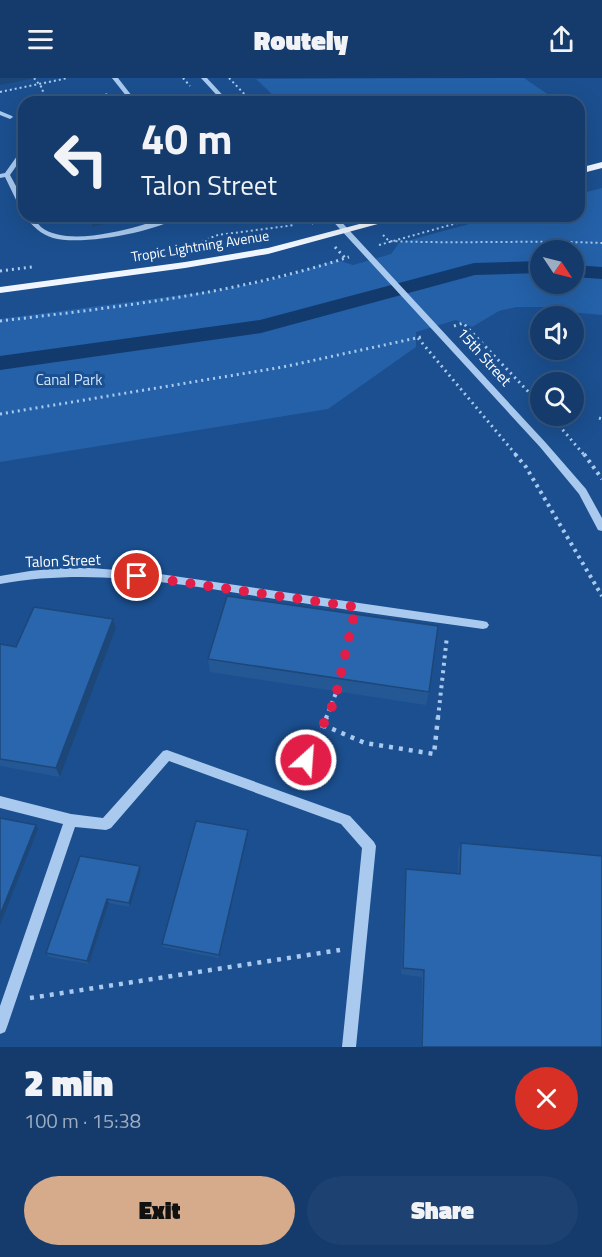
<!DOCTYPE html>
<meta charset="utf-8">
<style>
:root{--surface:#143b6b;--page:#1d4271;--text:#f1f3f6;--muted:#9dadc1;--line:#33557e;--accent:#d6ab8b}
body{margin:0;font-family:"Titillium Web",sans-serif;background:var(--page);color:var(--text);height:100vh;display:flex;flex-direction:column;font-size:22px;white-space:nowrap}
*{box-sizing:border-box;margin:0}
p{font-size:20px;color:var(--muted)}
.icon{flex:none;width:33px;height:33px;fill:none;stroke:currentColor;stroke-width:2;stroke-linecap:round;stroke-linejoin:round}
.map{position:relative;height:969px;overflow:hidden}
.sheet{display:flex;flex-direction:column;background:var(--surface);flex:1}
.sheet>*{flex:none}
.banner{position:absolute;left:18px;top:18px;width:567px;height:126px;border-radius:18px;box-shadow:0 6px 24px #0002,0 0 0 2px var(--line);background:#143b6b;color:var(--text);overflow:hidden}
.needle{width:39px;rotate:125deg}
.controls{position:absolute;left:530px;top:162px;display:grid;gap:12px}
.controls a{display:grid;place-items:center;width:54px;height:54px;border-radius:50%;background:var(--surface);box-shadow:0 6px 24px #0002,0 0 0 2px var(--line);font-size:30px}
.pin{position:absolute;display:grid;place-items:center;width:51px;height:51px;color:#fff;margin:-26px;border:3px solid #fff;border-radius:50%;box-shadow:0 2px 6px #0007}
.me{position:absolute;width:66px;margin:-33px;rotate:26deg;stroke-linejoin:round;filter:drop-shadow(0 0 4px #0008)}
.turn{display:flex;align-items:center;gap:21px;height:126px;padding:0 24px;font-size:27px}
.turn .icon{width:78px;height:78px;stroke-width:2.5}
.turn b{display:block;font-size:42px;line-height:51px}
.round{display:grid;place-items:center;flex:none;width:63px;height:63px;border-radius:32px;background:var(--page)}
.summary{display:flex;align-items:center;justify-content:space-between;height:102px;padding:0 24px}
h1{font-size:36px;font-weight:800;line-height:45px}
.button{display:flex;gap:12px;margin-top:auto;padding:12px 24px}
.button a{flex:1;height:69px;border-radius:36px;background:var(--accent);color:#111;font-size:24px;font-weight:800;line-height:69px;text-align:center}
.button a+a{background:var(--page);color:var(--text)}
header{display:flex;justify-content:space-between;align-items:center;height:78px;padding:0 24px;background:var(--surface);font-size:27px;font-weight:800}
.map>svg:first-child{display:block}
.green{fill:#2461a8;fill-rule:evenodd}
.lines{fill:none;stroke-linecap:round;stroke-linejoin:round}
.canal{fill:#123a6d;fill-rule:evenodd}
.path-far3{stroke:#a9c9ee;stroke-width:2;stroke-dasharray:2 3;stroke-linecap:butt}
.path-far2{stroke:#a9c9ee;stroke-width:3;stroke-dasharray:2 4;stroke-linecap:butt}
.path-far1{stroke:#a9c9ee;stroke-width:4;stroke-dasharray:3 4.5;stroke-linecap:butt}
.path{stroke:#a9c9ee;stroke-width:4.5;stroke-dasharray:4 6;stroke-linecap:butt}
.minor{fill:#a9c9ee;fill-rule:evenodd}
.major{fill:#f0f6ff;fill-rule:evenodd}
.wall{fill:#245895}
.shaded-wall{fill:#1d4779}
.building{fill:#2a66ad;stroke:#1d4779;stroke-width:1.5}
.route{stroke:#e11d48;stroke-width:10;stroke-dasharray:0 18}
.labels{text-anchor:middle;stroke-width:6;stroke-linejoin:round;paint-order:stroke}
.far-street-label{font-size:14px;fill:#fff;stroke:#1b4f8f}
.street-label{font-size:15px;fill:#fff;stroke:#1b4f8f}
.park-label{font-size:15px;fill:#cfe3fa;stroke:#1b4f8f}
</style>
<header><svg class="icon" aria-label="menu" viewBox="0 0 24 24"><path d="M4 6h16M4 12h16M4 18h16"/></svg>Routely<svg class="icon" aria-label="share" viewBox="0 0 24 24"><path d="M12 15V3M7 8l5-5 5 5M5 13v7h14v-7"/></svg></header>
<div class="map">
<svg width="602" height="969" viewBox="0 0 602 969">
<rect width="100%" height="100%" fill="#1b4f8f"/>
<!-- green -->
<path class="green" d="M524 0 559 24H280L256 1Z
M602 110V237L570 234 556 229H516L499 233 472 249 456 242 416 254V269L328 331 0 384V241L227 211 283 199 337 182 353 187 391 176 399 165 499 138H579V116ZM540 172H573V206H540Z"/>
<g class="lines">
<!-- canal -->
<path class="canal" d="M540 183V195L475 197 261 255 0 292V278L260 242 474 185Z
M573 187 602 189V201L573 199Z"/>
<!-- path-far3 -->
<path class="path-far3" d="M34 0 43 11 41 23
M183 0 190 8
M229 0 252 24
M0 14 68 0
M26 24H69L109 16
M306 138 313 146
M383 157 389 163C460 166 531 162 602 165
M379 167 482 138
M188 168 218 157 295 147"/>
<!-- path-far2 -->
<path class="path-far2" d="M185 169 192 167
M335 169 346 181
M0 193 32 189
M0 243C118 229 235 216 349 179
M454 248 463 245 540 326
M418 260 517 378
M0 336 283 289 421 259
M551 338 585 378
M599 340 602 341"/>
<!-- path-far1 -->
<path class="path-far1" d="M515 376 526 389 602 518
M584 376 602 401
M326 640 338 610
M438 640 447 558"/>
<!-- path -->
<path class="path" d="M323 647 365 665 434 676 438 639
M296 704 327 639
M30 920 340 872"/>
<!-- minor -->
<path class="minor" d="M112 0H118L132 18 131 19H127Z
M201 0H207L229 24H223Z
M0 33 12 38 13 39 10 41 0 37Z
M24 70V77L10 97 24 123V132L20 130 5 99 0 100V96L5 95 22 71Z
M24 138H32C35 141 38 146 41 149 64 167 113 155 139 148 152 144 165 138 180 138 157 154 81 168 53 160 40 156 33 148 24 138Z
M328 138H336L546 365 586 411 602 440V453L598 452 579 416 540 369Z
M60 490H91L153 495 483 543 487 544 489 547 487 550 483 551C409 541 336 530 262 519 173 505 90 490 0 506V498L30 493Z
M167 672 350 738 374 764 376 768 356 969H342L362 770 341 746 169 683 111 750 106 752 75 749 7 949 5 954 0 956V928L63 746 0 730V718L71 736 103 740 163 673Z"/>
<!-- major -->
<path class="major" d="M602 84V90L579 96V90Z
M390 138H407L268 176 185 190 0 215V209L185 184 268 170Z"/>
</g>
<!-- wall -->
<path class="wall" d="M86 138H139L92 149Z
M113 541 116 550 60 699 0 688V566L16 569Z
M208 581 429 614 426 627 210 594Z
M248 756 219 880 163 869 162 866Z
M461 765 602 969H421L422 899 401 896 405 798 406 791 458 796V772Z
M140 788 141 792 130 829 109 825 89 886 49 879 46 875Z"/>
<!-- shaded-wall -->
<path class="shaded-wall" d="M0 0H35L0 7Z
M90 138H139L92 149Z
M113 541 116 550 60 699 56 690Z
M36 747 38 751 0 847V837Z
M248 752V756L219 880V877Z
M140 788 141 792 130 829 129 825Z
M107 821 109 825 89 886 87 883Z"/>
<!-- building -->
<path class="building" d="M227 518 438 548 429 614 208 581Z
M34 529 113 541 56 690 0 681V566L16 569Z
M0 740 36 747 0 837Z
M196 743 248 752 219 877 162 866Z
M461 765 602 778V969H422L424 892 403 890 406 791 460 796Z
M80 778 140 788 129 825 107 821 87 883 46 875Z"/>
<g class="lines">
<!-- route -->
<path class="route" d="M137 498 356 529 335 622 306 682"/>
</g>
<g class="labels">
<!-- far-street labels -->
<g class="far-street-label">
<text transform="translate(200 168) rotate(-9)" y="5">Tropic Lightning Avenue</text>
</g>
<!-- street labels -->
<g class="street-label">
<text transform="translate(484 279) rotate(48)" y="5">15th Street</text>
<text transform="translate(63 483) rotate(-2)" y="5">Talon Street</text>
</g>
<!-- park labels -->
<g class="park-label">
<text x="69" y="307">Canal Park</text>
</g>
</g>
</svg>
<div class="controls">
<a><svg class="needle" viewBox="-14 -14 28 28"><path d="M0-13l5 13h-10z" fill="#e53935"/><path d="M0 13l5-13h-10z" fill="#9dadc1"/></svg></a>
<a><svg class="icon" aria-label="sound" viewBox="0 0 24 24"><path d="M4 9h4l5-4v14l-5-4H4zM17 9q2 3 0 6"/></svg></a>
<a><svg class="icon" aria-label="search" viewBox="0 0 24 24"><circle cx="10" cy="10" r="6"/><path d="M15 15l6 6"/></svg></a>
</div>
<div class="pin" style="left:137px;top:498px;background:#d93025"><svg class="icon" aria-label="arrive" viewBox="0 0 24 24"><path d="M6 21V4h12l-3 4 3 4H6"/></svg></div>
<svg class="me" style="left:306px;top:682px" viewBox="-20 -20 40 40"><circle r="17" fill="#e11d48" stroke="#fff" stroke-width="3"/><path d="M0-11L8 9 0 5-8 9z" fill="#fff"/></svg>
<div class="banner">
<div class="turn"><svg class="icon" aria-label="left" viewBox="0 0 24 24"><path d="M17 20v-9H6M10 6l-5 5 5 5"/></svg><div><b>40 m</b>Talon Street</div></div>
</div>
</div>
<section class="sheet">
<div class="summary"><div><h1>2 min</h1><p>100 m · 15:38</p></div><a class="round" style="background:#d93025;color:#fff"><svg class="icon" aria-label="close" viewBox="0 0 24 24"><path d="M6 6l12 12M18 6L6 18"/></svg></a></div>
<div class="button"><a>Exit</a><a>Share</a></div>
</section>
